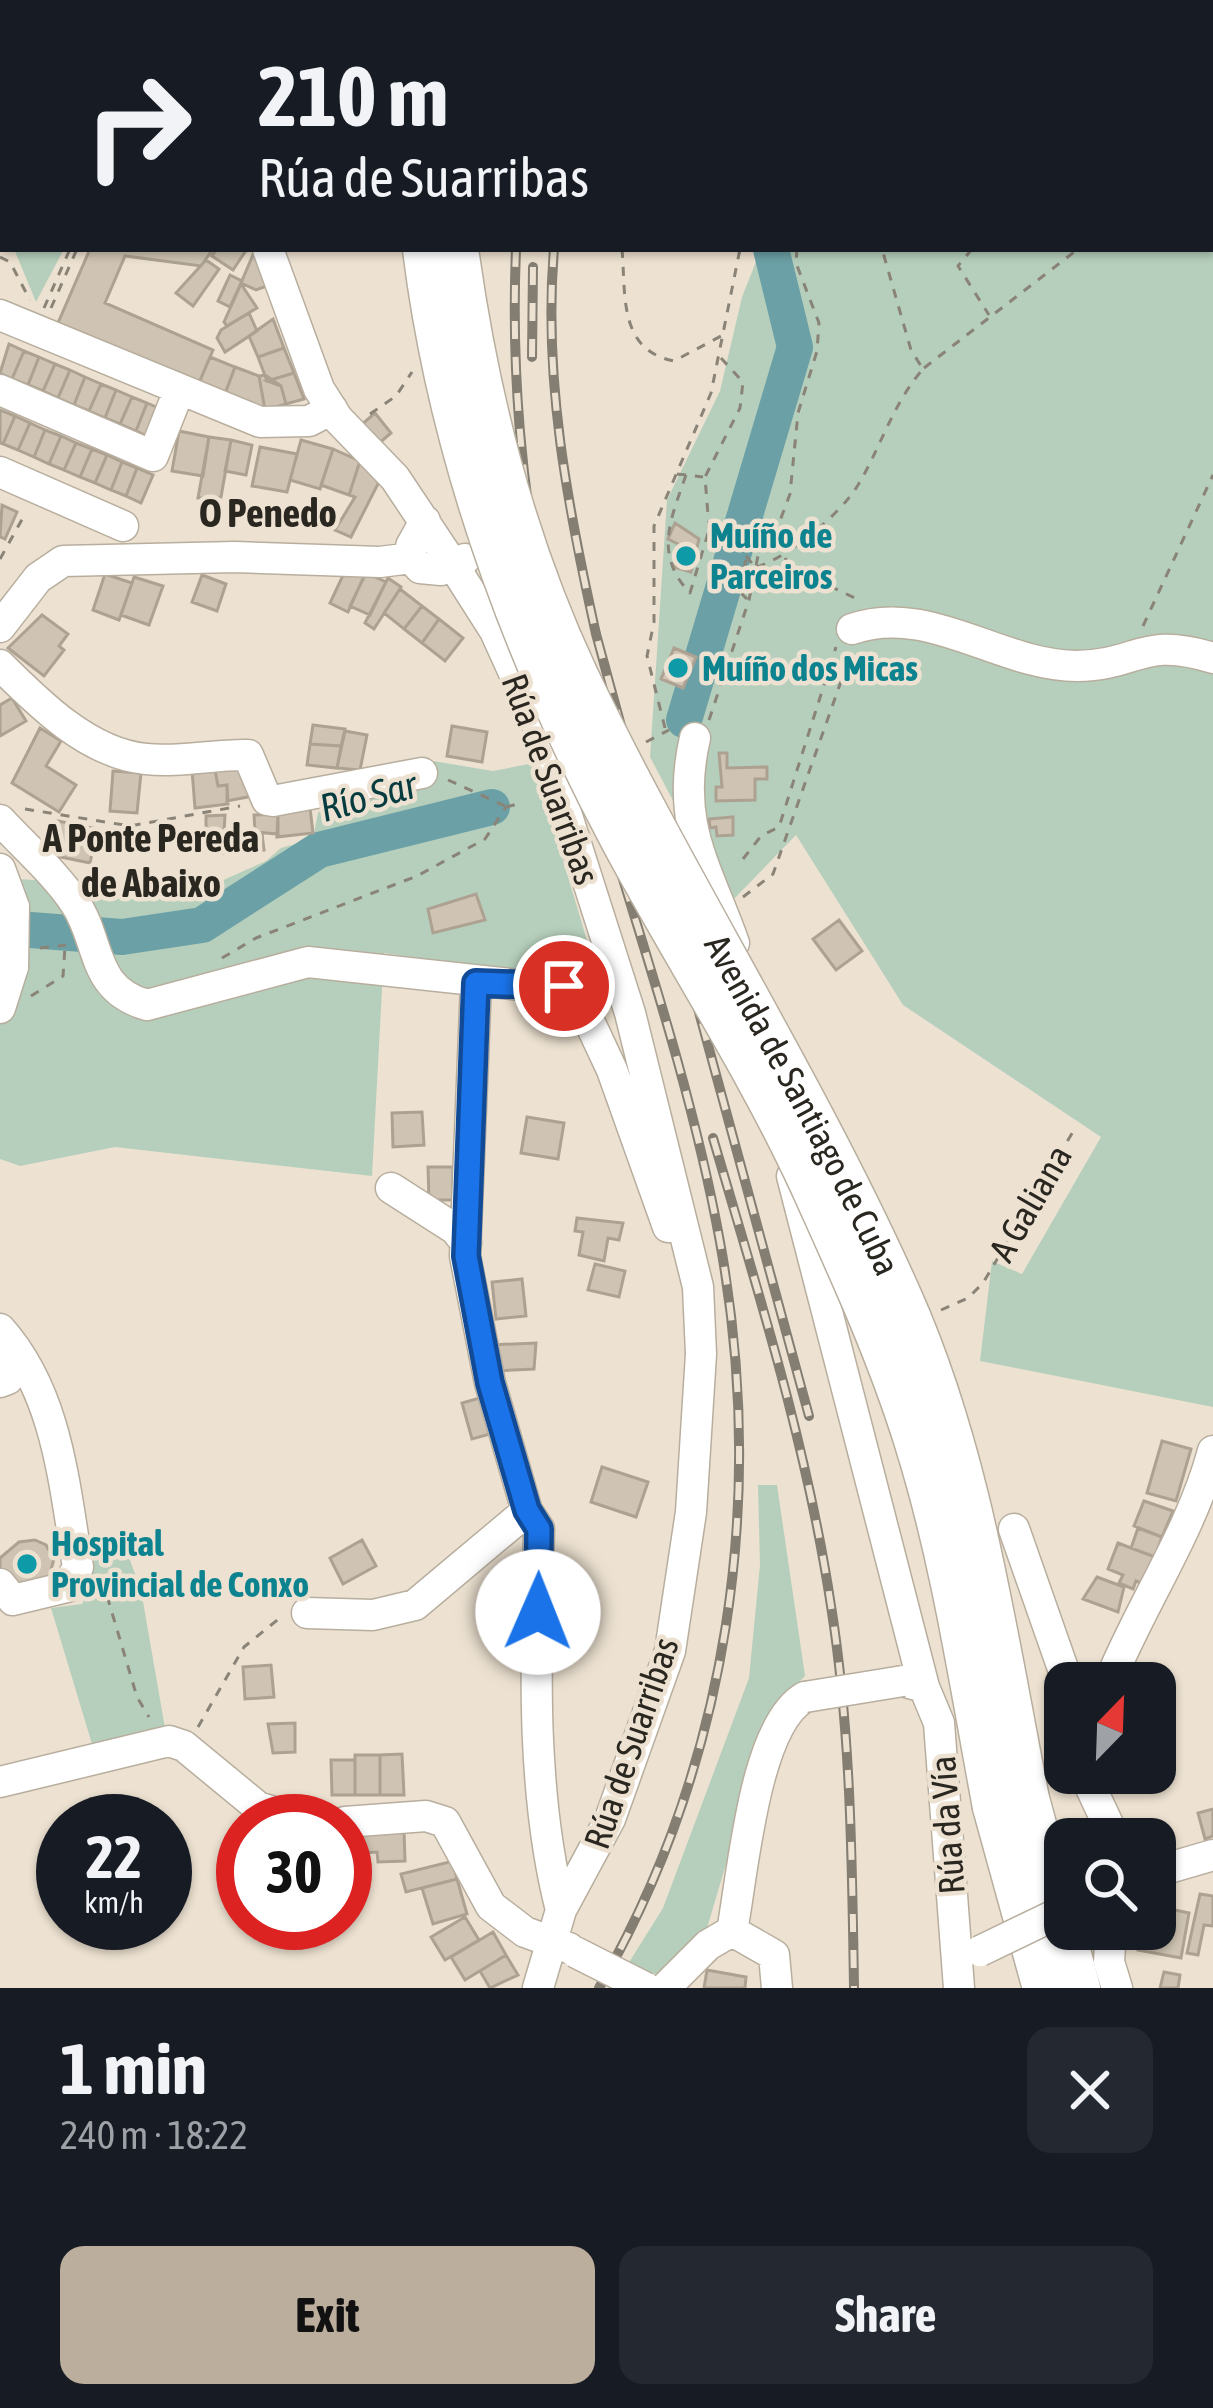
<!DOCTYPE html>
<meta charset="utf-8">
<style>
:root{--surface:#171b24;--page:#242831;--text:#f1f3f6;--muted:#9ea1a6;--accent:#bbae9c}
body{margin:0;font-family:"Asap Condensed",sans-serif;background:var(--page);color:var(--text);height:100vh;display:flex;flex-direction:column;font-size:45px;white-space:nowrap}
*{box-sizing:border-box;margin:0}
p{font-size:39px;color:var(--muted)}
.icon{flex:none;width:66px;height:66px;fill:none;stroke:currentColor;stroke-width:2;stroke-linecap:round;stroke-linejoin:round}
.map{position:relative;height:1988px;overflow:hidden}
.sheet{display:flex;flex-direction:column;background:var(--surface);flex:1}
.sheet>*{flex:none}
.banner{position:absolute;left:0px;top:0px;width:1215px;height:252px;box-shadow:0 3px 9px #0004;background:#171b24;color:var(--text);overflow:hidden}
.needle{width:78px;rotate:23deg}
.tools{position:absolute;left:1044px;top:1662px;display:grid;gap:24px}
.tools a{display:grid;place-items:center;width:132px;height:132px;border-radius:24px;background:var(--surface);box-shadow:0 3px 9px #0004;font-size:60px}
.speed{position:absolute;left:36px;top:1794px;display:flex;gap:24px;font-size:60px;font-weight:700;text-align:center}
.speed>*{display:grid;place-content:center;width:156px;height:156px;border-radius:50%;background:var(--surface);box-shadow:0 3px 9px #0004;line-height:1}
.speed small{font-size:30px;font-weight:400}
.speed .limit{border:18px solid #d22;background:#fff;color:#111}
.pin{position:absolute;display:grid;place-items:center;width:102px;height:102px;color:#fff;margin:-51px;border:6px solid #fff;border-radius:50%;box-shadow:0 3px 12px #0007}
.me{position:absolute;width:132px;margin:-66px;rotate:1deg;stroke-linejoin:round;filter:drop-shadow(0 0 9px #0008)}
.turn{display:flex;align-items:center;gap:42px;height:252px;padding:0 60px;font-size:54px}
.turn .icon{width:156px;height:156px;stroke-width:2.5}
.turn b{display:block;font-size:84px;line-height:102px}
.round{display:grid;place-items:center;flex:none;width:126px;height:126px;border-radius:24px;background:var(--page)}
.overview{display:flex;align-items:center;justify-content:space-between;height:204px;padding:0 60px}
h1{font-size:72px;font-weight:700;line-height:90px}
.action{display:flex;gap:24px;margin-top:auto;padding:24px 60px}
.action a{flex:1;height:138px;border-radius:24px;background:var(--accent);color:#111;font-size:48px;font-weight:700;line-height:138px;text-align:center}
.action a+a{background:var(--page);color:var(--text)}
.map>svg:first-child{display:block}
.green{fill:#b6cfbc}
.lines{fill:none;stroke-linecap:round;stroke-linejoin:round}
.river{stroke:#6ba0a6;stroke-width:36}
.building{fill:#cfc4b3;stroke:#ada292;stroke-width:3}
.minor-casing{stroke:#b8ae9e;stroke-width:33}
.highway-casing{stroke:#b8ae9e;stroke-width:45}
.path{stroke:#8a8377;stroke-width:3;stroke-dasharray:9 9;stroke-linecap:butt}
.minor{stroke:#fff;stroke-width:30}
.highway{stroke:#fff;stroke-width:42}
.rail-casing{stroke:#847d72;stroke-width:10}
.rail{stroke:#ede2d1;stroke-width:6;stroke-dasharray:18;stroke-linecap:butt}
.minor-bridge-casing{stroke:#b8ae9e;stroke-width:33;stroke-linecap:butt}
.highway-bridge-casing{stroke:#b8ae9e;stroke-width:45;stroke-linecap:butt}
.minor-bridge{stroke:#fff;stroke-width:30}
.highway-bridge{stroke:#fff;stroke-width:42}
.route-casing{stroke:#114b97;stroke-width:30}
.route{stroke:#1a73e8;stroke-width:21}
.culture-dot{fill:#0f9aa8;stroke:#ede2d1;stroke-width:4.5}
.labels{text-anchor:middle;stroke-width:9;stroke-linejoin:round;paint-order:stroke}
.culture-label{font-size:36px;font-weight:bold;fill:#0d838f;stroke:#ede2d1;text-anchor:start}
.street-label{font-size:36px;fill:#2a2620;stroke:#ede2d1}
.neighbourhood-label{font-size:39px;font-weight:bold;fill:#2a2620;stroke:#ede2d1}
.water-label{font-size:39px;font-style:italic;fill:#063b40;stroke:#ede2d1}
</style>
<div class="map">
<svg width="1213" height="1988" viewBox="0 0 1213 1988">
<rect width="100%" height="100%" fill="#ede2d1"/>
<!-- green -->
<path class="green" d="M0 0 129 3H3V224Z
M901 0H1213V1407L980 1361 992 1261 1022 1274 1101 1137 903 1005 796 835 728 905 650 757 667 500 720 391 742 297 761 249H1212V3Z
M14 249H64L36 302Z
M427 760 493 771 534 763 600 984 384 953 372 1176 115 1147 20 1166 0 1159V878L201 890 266 861 281 848 313 839 318 813 333 799Z
M758 1485H777L805 1676 772 1710 707 1928 657 1975 628 1964 663 1908 749 1678 760 1565Z
M110 1545 128 1555 141 1590 165 1728 92 1744 51 1608 82 1604 93 1584 90 1554Z"/>
<g class="lines">
<!-- river -->
<path class="river" d="M958 0V3
M684 720 795 347 771 249
M0 934 17 929 122 937 202 925 319 850 492 807"/>
</g>
<!-- building -->
<path class="building" d="M90 249H213L201 266 125 256 105 303 213 350 199 383 58 323Z
M217 249H247L233 270 212 256Z
M255 250 275 283 256 290 241 283Z
M206 260 219 269 193 306 176 293Z
M230 275 242 281 230 307 218 301Z
M241 284 257 308 227 326 224 322Z
M249 313 257 331 225 352 217 338 221 330Z
M273 319 284 348 258 357 249 336Z
M9 344 24 351 12 379 0 373Z
M284 348 294 373 267 381 258 357Z
M24 351 39 357 28 385 12 379Z
M39 357 55 364 43 391 28 385Z
M210 357 235 367 225 394 199 383Z
M55 364 70 370 58 398 43 391Z
M235 367 259 376 265 410 225 394Z
M70 370 85 377 74 405 58 398Z
M294 373 304 399 286 404 281 386 267 381Z
M265 375 281 386 286 404 265 410 259 376Z
M85 377 101 384 89 411 74 405Z
M101 384 116 390 105 418 89 411Z
M116 390 132 397 120 424 105 418Z
M132 397 147 403 136 431 120 424Z
M147 403 163 410 151 438 136 431Z
M0 410 15 416 3 444 0 443Z
M375 413 391 433 376 446 359 427Z
M15 416 30 423 18 450 3 444Z
M30 423 45 430 34 457 18 450Z
M45 430 61 436 49 464 34 457Z
M179 431 209 437 203 476 172 471Z
M61 436 76 443 64 470 49 464Z
M209 437 231 440 221 497 198 498Z
M231 440 252 445 246 475 225 471Z
M301 440 333 449 320 489 290 480Z
M76 443 92 449 80 477 64 470Z
M260 447 297 454 287 492 252 486Z
M92 449 107 455 95 483 80 477Z
M333 449 360 461 349 495 321 485Z
M107 455 122 462 111 490 95 483Z
M360 461 384 472 351 537 335 530 355 497 349 495Z
M122 462 137 468 126 496 111 490Z
M137 468 153 475 141 503 126 496Z
M2 505 17 512 5 539 0 537Z
M675 523 699 539 691 572 674 567 678 544 668 539Z
M346 569 364 576 348 612 330 603Z
M366 573 386 582 370 615 350 606Z
M105 574 132 583 119 620 93 610Z
M202 575 226 584 217 611 192 602Z
M134 577 163 586 149 625 121 615Z
M388 578 401 587 374 629 365 623Z
M400 589 422 606 404 629 384 613Z
M422 606 439 619 422 643 404 629Z
M42 615 68 634 59 646 64 650 44 676 8 648Z
M439 619 463 638 445 661 422 643Z
M674 648 696 657 683 688 661 679Z
M12 698 26 721 0 736V705Z
M313 725 345 729 341 746 310 744Z
M452 726 487 732 482 762 447 756Z
M40 728 61 741 46 766 76 785 59 812 12 783Z
M345 731 367 735 360 770 337 768Z
M310 744 341 746 337 768 307 765Z
M719 753H727V768L767 767V779H755V800L716 801V787H722Z
M248 760 258 795 227 801V785L218 786 215 770Z
M192 770H215L218 786 227 785 228 804 195 808Z
M113 771 141 773 137 813 110 811Z
M310 808 313 833 277 837 278 811Z
M278 814V834L255 832 254 815Z
M225 815 224 833 262 834 264 850 224 853V840L206 841V816Z
M733 817V835L717 836 716 827 710 828 709 819Z
M58 821 97 829 90 863 51 855Z
M476 894 485 920 433 933 428 909Z
M839 920 862 951 836 970 813 939Z
M422 1112 424 1145 393 1147 392 1113Z
M527 1117 564 1123 558 1159 521 1153Z
M428 1167H453V1200H429Z
M577 1218 623 1223 619 1240 608 1238 604 1261 579 1255 583 1232 575 1231Z
M595 1264 625 1271 619 1297 588 1290Z
M522 1279 526 1316 496 1319 492 1282Z
M536 1343 534 1369 496 1371 489 1345Z
M490 1395 501 1431 472 1439 462 1403Z
M1162 1441 1191 1449 1176 1501 1147 1493Z
M602 1467 648 1482 636 1517 591 1502Z
M1144 1501 1173 1511 1162 1537 1134 1526Z
M1138 1528 1162 1537 1155 1557 1131 1548Z
M35 1540 46 1545 54 1559 46 1588 0 1584V1558L19 1542Z
M362 1540 376 1566 343 1584 330 1558Z
M1118 1543 1155 1557 1144 1584 1136 1581 1133 1589 1119 1583 1123 1575 1108 1569Z
M1097 1577 1124 1587 1118 1612 1083 1599Z
M271 1665 274 1697 245 1699 243 1667Z
M295 1723V1752L273 1753 268 1724Z
M402 1754 404 1795H380V1755Z
M355 1755H380V1795H355Z
M331 1760H355V1795H332Z
M1213 1809V1836L1205 1839 1198 1813Z
M166 1816 179 1839 165 1846V1821H157Z
M404 1830 405 1861 378 1862 377 1852 362 1853 361 1832Z
M453 1861 457 1879 406 1892 401 1874Z
M457 1879 467 1914 433 1924 422 1888Z
M1200 1894 1213 1896V1926L1204 1925 1198 1955 1187 1953Z
M1155 1906 1189 1913 1181 1958 1138 1950 1142 1929H1155Z
M465 1917 479 1940 445 1960 431 1937Z
M493 1932 506 1955 465 1980 451 1957Z
M506 1955 518 1975 490 1988 480 1971Z
M707 1970 746 1977 745 1988H704Z
M1164 1972 1180 1975 1178 1988H1160Z"/>
<g class="lines">
<defs>
<path id="minor" d="M257 0V3
M268 249 319 389 338 419 395 478 453 565 495 631 539 728 630 1013 698 1287 701 1354 691 1512 670 1651 610 1819 561 1910 538 1988
M0 315 260 422 309 421 332 409
M0 390 153 456 178 393
M0 472 123 526
M425 521 411 546V558L420 568 441 570 465 559
M0 627 38 578 63 561 235 557 380 562 411 558
M852 629C929 602 1000 666 1077 666 1139 665 1142 636 1213 658
M0 665C38 703 89 754 146 759 180 763 214 754 248 755L267 800 273 801 422 773
M695 738C675 824 707 867 734 943
M0 820C25 847 55 873 75 903 101 941 90 989 147 1005L308 962 575 991 612 1070 668 1227
M0 869 14 907
M476 983 465 1256 490 1383 527 1511 539 1529C536 1653 530 1790 561 1910
M0 1008 13 967
M792 1176 924 1687
M391 1188 455 1229 466 1243
M0 1329C58 1394 64 1485 78 1567L67 1587 13 1600 0 1584
M0 1382 8 1379 6 1336
M1014 1529 1068 1683
M307 1613 373 1615 415 1605 527 1511
M906 1682 924 1687 939 1723 959 1988
M1109 1683C1141 1604 1191 1533 1213 1451
M1084 1773 1115 1839
M0 1782 169 1741 184 1746 258 1807 303 1821
M345 1822 426 1816 445 1822 491 1906 525 1932 569 1948
M1155 1872 1213 1855
M1111 1929 1109 1962 1117 1988
M732 1931C743 1874 754 1725 805 1697
M732 1931 774 1955 777 1988
M665 1988 708 1945 732 1931"/>
<path id="highway" d="M408 3V0
M442 3 443 0
M1028 1799 1079 1988
M994 1807 1044 1988"/>
</defs>
<!-- minor casing -->
<use href="#minor" class="minor-casing"/>
<!-- highway casing -->
<use href="#highway" class="highway-casing"/>
<!-- path -->
<path class="path" d="M26 0 27 3
M132 0V3
M500 0V3
M914 0 915 3
M817 3 818 0
M1102 3 1107 0
M1201 3 1202 0
M1212 14H1213
M0 74 3 81
M1212 80 1213 78
M0 101 3 100
M622 249C626 295 618 350 674 361L723 335
M972 249 958 266 989 315
M0 257 10 262 30 300
M44 308 70 249
M51 308 77 249
M721 358 743 382 740 408 705 477 709 528 743 552 754 566
M924 368 1078 249
M370 414 396 396 412 372
M677 474 703 477
M686 475C670 521 654 555 690 593L709 530
M785 558 792 568 859 600
M0 559 25 514
M746 560 738 590 747 599
M757 567C788 557 841 514 858 485 881 447 893 403 923 369L911 350 882 249
M1143 626 1213 475
M709 720 749 600 759 551 778 526 790 494 798 413 817 351 819 323 796 263 797 249
M665 728 647 656 654 622V526L711 393 740 249
M646 742 669 730
M448 780 505 806
M506 807 521 803
M25 809 130 826 240 806
M743 859 761 836 779 827 836 647
M743 897 773 874 851 653
M40 948 66 945
M222 958 256 938 417 876 485 839 506 807
M31 996 63 976 65 947
M941 1310 968 1298 983 1283 1074 1130
M102 1579 137 1697 149 1717
M198 1727 244 1647 281 1617"/>
<!-- minor -->
<use href="#minor" class="minor"/>
<!-- highway -->
<use href="#highway" class="highway"/>
<defs>
<path id="rail" d="M538 3 539 0
M578 3 579 0
M516 249C511 368 521 494 547 610 596 823 681 1027 720 1242 766 1498 730 1760 599 1988
M554 249C543 379 568 508 596 634L809 1416
M532 357 533 267
M713 1138C758 1292 807 1446 831 1606 851 1732 852 1861 854 1988"/>
</defs>
<!-- rail casing -->
<use href="#rail" class="rail-casing"/>
<!-- rail -->
<use href="#rail" class="rail"/>
<defs>
<path id="minor-bridge" d="M13 967 14 907
M805 1697 903 1681
M980 1951 1065 1910
M575 1952 646 1988"/>
<g id="highway-bridge">
<path d="M424 249C450 458 523 654 622 840 683 954 756 1065 810 1182 849 1268 888 1353 916 1443 953 1561 971 1686 994 1807"/>
<path id="s1" d="M457 249C477 395 514 542 577 676 678 887 806 1084 901 1298 971 1455 995 1632 1028 1799"/>
</g>
</defs>
<!-- minor-bridge casing -->
<use href="#minor-bridge" class="minor-bridge-casing"/>
<!-- highway-bridge casing -->
<use href="#highway-bridge" class="highway-bridge-casing"/>
<!-- minor-bridge -->
<use href="#minor-bridge" class="minor-bridge"/>
<!-- highway-bridge -->
<use href="#highway-bridge" class="highway-bridge"/>
</g>
<g class="lines">
<defs>
<path id="route" d="M538 1612 539 1529 527 1510 490 1383 466 1256 476 983 564 986"/>
</defs>
<!-- route casing -->
<use href="#route" class="route-casing"/>
<!-- route -->
<use href="#route" class="route"/>
</g>
<!-- markers -->
<g class="culture-dot">
<circle cx="686" cy="556" r="12"/>
<circle cx="678" cy="668" r="12"/>
<circle cx="27" cy="1564" r="12"/>
</g>
<g class="labels">
<!-- culture labels -->
<g class="culture-label">
<text x="710" y="548">Muíño de<tspan x="710" dy="41">Parceiros</tspan></text>
<text x="702" y="681">Muíño dos Micas</text>
<text x="51" y="1556">Hospital<tspan x="51" dy="41">Provincial de Conxo</tspan></text>
</g>
<!-- street labels -->
<g class="street-label">
<text transform="translate(551 779) rotate(70)" y="13">Rúa de Suarribas</text>
<text dy="13" stroke="none"><textPath href="#s1" startOffset="930">Avenida de Santiago de Cuba</textPath></text>
<text transform="translate(1030 1203) rotate(-60)" y="13">A Galiana</text>
<text transform="translate(631 1743) rotate(-71)" y="13">Rúa de Suarribas</text>
<text transform="translate(947 1825) rotate(-94)" y="13">Rúa da Vía</text>
</g>
<!-- neighbourhood labels -->
<g class="neighbourhood-label">
<text x="268" y="527">O Penedo</text>
<text x="151" y="852">A Ponte Pereda<tspan x="151" dy="45">de Abaixo</tspan></text>
</g>
<!-- water labels -->
<g class="water-label">
<text transform="translate(368 796) rotate(-15)" y="14">Río Sar</text>
</g>
</g>
</svg>
<div class="tools">
<a><svg class="needle" viewBox="-14 -14 28 28"><path d="M0-13l5 13h-10z" fill="#e53935"/><path d="M0 13l5-13h-10z" fill="#9ea1a6"/></svg></a>
<a><svg class="icon" aria-label="search" viewBox="0 0 24 24"><circle cx="10" cy="10" r="6"/><path d="M15 15l6 6"/></svg></a>
</div>
<div class="speed"><div>22<small>km/h</small></div><div class="limit">30</div></div>
<div class="pin" style="left:564px;top:986px;background:#d93025"><svg class="icon" aria-label="arrive" viewBox="0 0 24 24"><path d="M6 21V4h12l-3 4 3 4H6"/></svg></div>
<svg class="me" style="left:538px;top:1612px" viewBox="-20 -20 40 40"><circle r="19" fill="#fff"/><path d="M0-13L10 11 0 6-10 11z" fill="#1a73e8"/></svg>
<div class="banner">
<div class="turn"><svg class="icon" aria-label="right" viewBox="0 0 24 24"><path d="M7 20v-9h11M14 6l5 5-5 5"/></svg><div><b>210 m</b>Rúa de Suarribas</div></div>
</div>
</div>
<section class="sheet">
<div class="overview"><div><h1>1 min</h1><p>240 m · 18:22</p></div><a class="round"><svg class="icon" aria-label="close" viewBox="0 0 24 24"><path d="M6 6l12 12M18 6L6 18"/></svg></a></div>
<div class="action"><a>Exit</a><a>Share</a></div>
</section>
